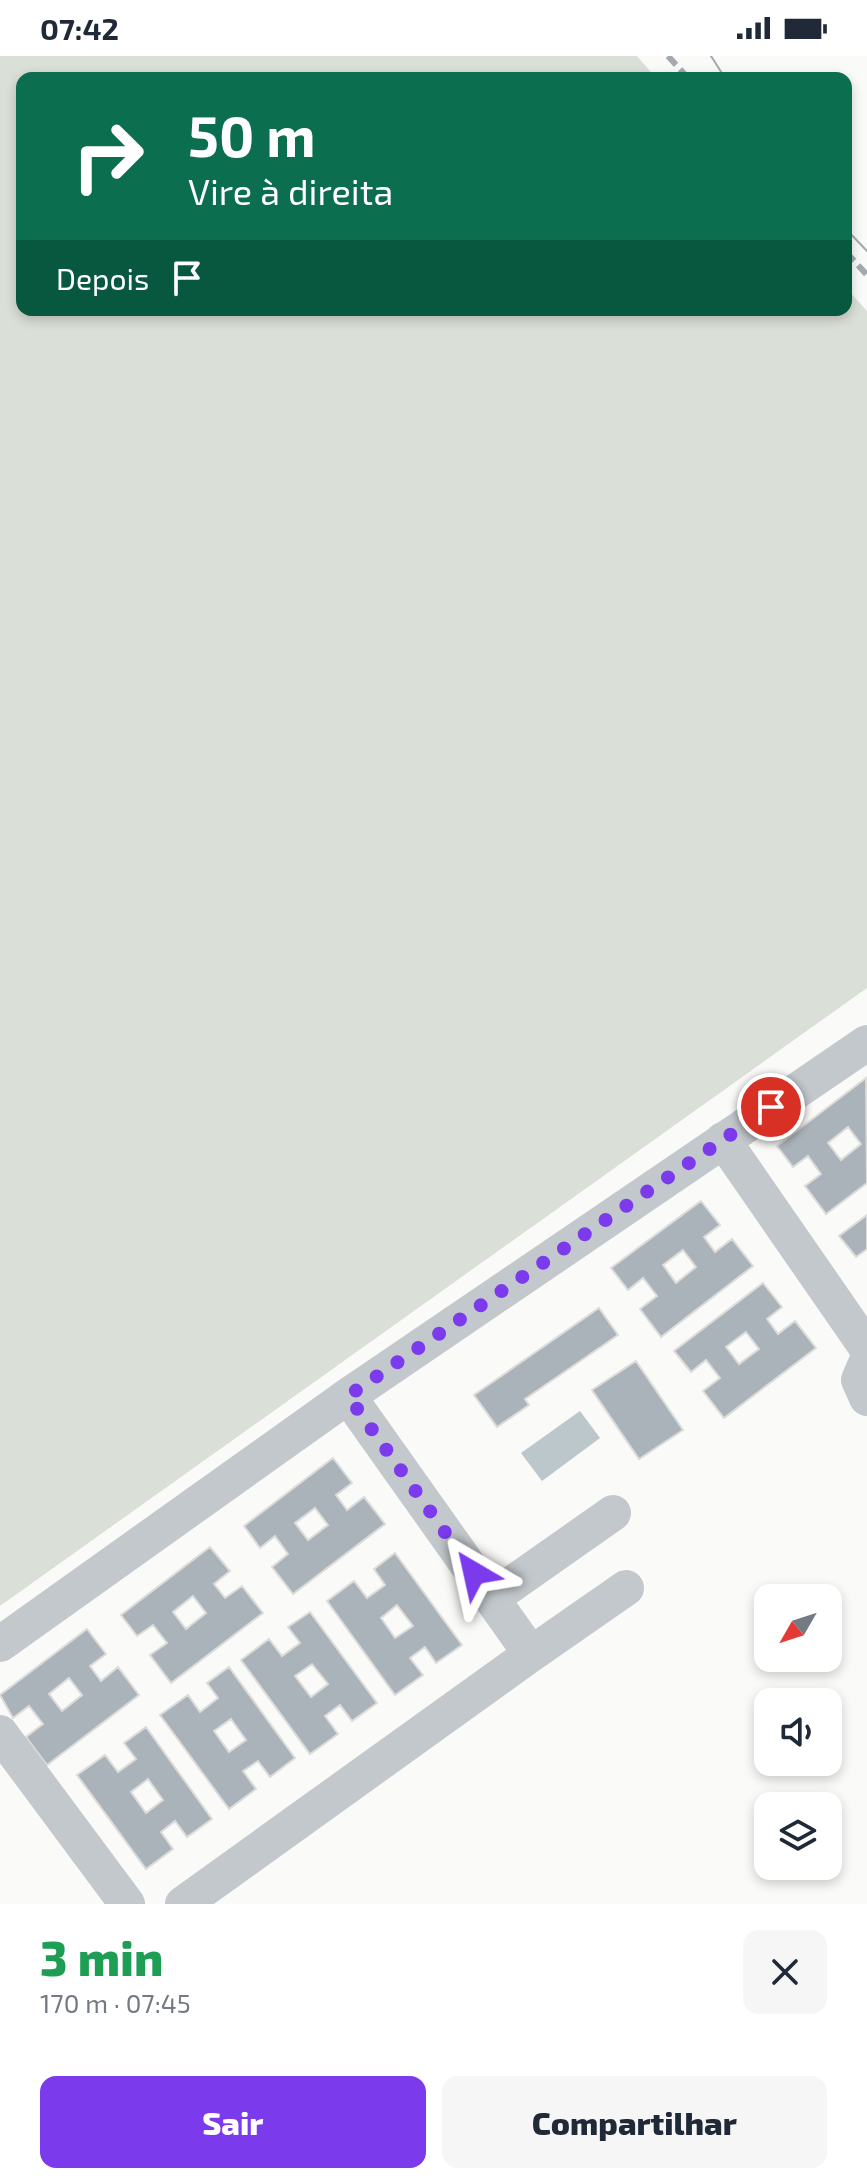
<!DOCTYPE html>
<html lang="pt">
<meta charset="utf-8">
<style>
:root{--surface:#fff;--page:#f6f6f7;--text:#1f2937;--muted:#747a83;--accent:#7c3aed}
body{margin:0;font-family:"Exo 2",sans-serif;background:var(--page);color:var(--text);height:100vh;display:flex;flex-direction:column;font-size:30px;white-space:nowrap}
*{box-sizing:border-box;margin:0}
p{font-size:26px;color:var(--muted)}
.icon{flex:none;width:44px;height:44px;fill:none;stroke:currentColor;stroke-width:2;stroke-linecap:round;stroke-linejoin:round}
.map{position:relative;height:1848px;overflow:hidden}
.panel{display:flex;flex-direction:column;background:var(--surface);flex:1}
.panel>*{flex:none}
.top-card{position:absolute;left:16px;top:16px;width:836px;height:244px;border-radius:16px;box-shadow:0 4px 12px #0003;background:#0b6e4f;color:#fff;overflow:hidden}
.needle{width:52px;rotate:231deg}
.fabs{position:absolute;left:754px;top:1528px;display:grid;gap:16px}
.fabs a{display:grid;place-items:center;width:88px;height:88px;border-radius:16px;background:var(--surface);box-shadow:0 4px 12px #0003;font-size:40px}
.pin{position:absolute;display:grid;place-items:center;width:68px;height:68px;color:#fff;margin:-34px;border:4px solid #fff;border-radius:50%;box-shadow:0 2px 8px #0007}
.me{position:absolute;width:88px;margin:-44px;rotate:324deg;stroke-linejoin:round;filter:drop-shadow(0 0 6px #0008)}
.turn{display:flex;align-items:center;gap:28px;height:168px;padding:0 40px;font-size:36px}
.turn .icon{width:104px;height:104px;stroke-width:2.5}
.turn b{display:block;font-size:56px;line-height:68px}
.then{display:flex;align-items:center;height:76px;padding:0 40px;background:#0003;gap:16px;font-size:30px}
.round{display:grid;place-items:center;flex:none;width:84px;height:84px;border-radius:16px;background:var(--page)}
.headline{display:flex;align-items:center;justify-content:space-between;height:136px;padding:0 40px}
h1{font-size:48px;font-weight:800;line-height:60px;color:#1e9e55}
.primary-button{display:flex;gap:16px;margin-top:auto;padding:16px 40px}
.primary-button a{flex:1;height:92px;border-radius:16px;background:var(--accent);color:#fff;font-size:32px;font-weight:800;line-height:92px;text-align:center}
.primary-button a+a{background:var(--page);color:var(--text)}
.status{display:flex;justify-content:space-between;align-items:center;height:56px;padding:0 40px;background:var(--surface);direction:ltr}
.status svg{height:22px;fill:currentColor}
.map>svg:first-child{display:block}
.green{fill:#dadfd7}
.water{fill:#bbc7cb}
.building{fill:#aab3b9;stroke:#dcdcda;stroke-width:2;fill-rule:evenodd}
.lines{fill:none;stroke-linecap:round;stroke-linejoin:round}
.minor{stroke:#c3c8cc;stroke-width:36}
.tram{stroke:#a2aab0;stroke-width:2}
.rail{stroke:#a2aab0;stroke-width:6;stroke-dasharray:12 6;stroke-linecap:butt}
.route{stroke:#7c3aed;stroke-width:14;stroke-dasharray:0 25.2}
</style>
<div class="status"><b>07:42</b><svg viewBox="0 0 49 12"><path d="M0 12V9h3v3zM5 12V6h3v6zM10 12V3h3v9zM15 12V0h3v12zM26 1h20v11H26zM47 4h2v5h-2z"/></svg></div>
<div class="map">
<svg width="867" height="1848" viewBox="0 0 867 1848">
<rect width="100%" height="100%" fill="#fafaf8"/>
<!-- green -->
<path class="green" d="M0 0H637L656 22H22V254H846V232L867 255V932L0 1550Z"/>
<!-- water -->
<path class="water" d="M580 1355 600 1382 542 1425 521 1397Z"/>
<!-- building -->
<path class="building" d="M866 1022 867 1127 826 1158 805 1130 821 1118 808 1100 793 1111 777 1090ZM848 1071 861 1088 841 1104 828 1087Z
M701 1145 720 1169 704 1181 715 1196 732 1183 753 1210 661 1281 640 1253 657 1240 643 1222 628 1234 611 1212ZM683 1194 696 1211 676 1227 663 1209Z
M867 1159V1193L856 1201 839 1180Z
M763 1227 782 1251 767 1263 778 1278 795 1265 816 1292 724 1362 703 1335 720 1322 706 1304 691 1316 674 1295ZM746 1276 759 1293 739 1308 726 1291Z
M599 1252 618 1279 525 1343 529 1349 497 1371 474 1339Z
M636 1305 683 1374 639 1403 592 1334Z
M333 1402 352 1427 336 1439 347 1454 364 1441 385 1468 293 1538 272 1511 288 1498 275 1480 260 1492 244 1470ZM315 1452 328 1469 308 1484 295 1467Z
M210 1491 230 1515 214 1528 225 1542 242 1530 263 1557 171 1627 150 1599 167 1587 153 1569 137 1580 121 1559ZM193 1540 206 1557 186 1573 173 1556Z
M395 1497 462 1589 436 1607 425 1591 410 1602 423 1619 395 1639 327 1545 354 1525 367 1542 385 1529 374 1513ZM397 1549 413 1570 395 1582 381 1562Z
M310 1556 377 1647 352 1665 340 1649 325 1660 338 1678 310 1698 241 1604 269 1583 282 1600 300 1587 288 1571ZM312 1608 328 1628 311 1641 295 1620Z
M87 1573 106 1598 90 1610 101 1625 118 1611 139 1639 47 1709 26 1681 43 1668 29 1650 13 1662 0 1639ZM69 1622 82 1639 62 1655 49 1638Z
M229 1611 295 1702 270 1721 258 1705 243 1715 256 1733 229 1753 160 1659 188 1639 200 1656 218 1642 207 1627ZM231 1663 246 1684 229 1696 214 1675Z
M146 1671 212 1763 187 1781 175 1765 161 1776 173 1793 146 1813 77 1719 105 1699 118 1716 136 1703 124 1687ZM148 1723 163 1744 146 1757 131 1736Z"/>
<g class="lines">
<!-- minor -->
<path class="minor" d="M723 1084 867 1292
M867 1305 859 1324 867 1342
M492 1542 613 1457
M0 1588 348 1340
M531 1598 626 1532
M0 1677 127 1848
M183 1848 531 1598 348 1340 867 987"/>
<!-- tram -->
<path class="tram" d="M711 0 725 22
M846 173 867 195"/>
<!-- rail -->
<path class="rail" d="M668 0 688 22
M846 196 867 219"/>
</g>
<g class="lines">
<!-- route -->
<path class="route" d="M474 1517 348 1340 771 1051"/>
</g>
</svg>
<div class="fabs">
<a><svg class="needle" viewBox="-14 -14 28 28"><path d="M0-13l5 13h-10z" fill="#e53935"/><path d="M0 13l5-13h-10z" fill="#747a83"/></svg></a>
<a><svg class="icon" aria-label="sound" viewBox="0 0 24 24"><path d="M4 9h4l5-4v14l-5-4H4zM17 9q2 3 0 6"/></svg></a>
<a><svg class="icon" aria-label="layers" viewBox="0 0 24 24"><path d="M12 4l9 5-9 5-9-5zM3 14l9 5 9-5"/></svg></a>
</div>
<div class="pin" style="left:771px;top:1051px;background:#d93025"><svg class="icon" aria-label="arrive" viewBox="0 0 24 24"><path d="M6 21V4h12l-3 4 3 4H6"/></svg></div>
<svg class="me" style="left:474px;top:1517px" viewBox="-20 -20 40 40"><path d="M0-17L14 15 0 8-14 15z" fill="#7c3aed" stroke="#fff" stroke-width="4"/></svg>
<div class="top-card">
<div class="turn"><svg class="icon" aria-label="right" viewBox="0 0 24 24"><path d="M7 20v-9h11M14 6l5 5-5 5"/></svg><div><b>50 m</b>Vire à direita</div></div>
<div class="then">Depois<svg class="icon" aria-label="arrive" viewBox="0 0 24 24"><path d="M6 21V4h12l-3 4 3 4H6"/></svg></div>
</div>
</div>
<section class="panel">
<div class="headline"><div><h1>3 min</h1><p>170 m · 07:45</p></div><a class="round"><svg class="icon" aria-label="close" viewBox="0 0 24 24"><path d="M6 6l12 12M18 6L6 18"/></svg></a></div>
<div class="primary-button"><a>Sair</a><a>Compartilhar</a></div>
</section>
